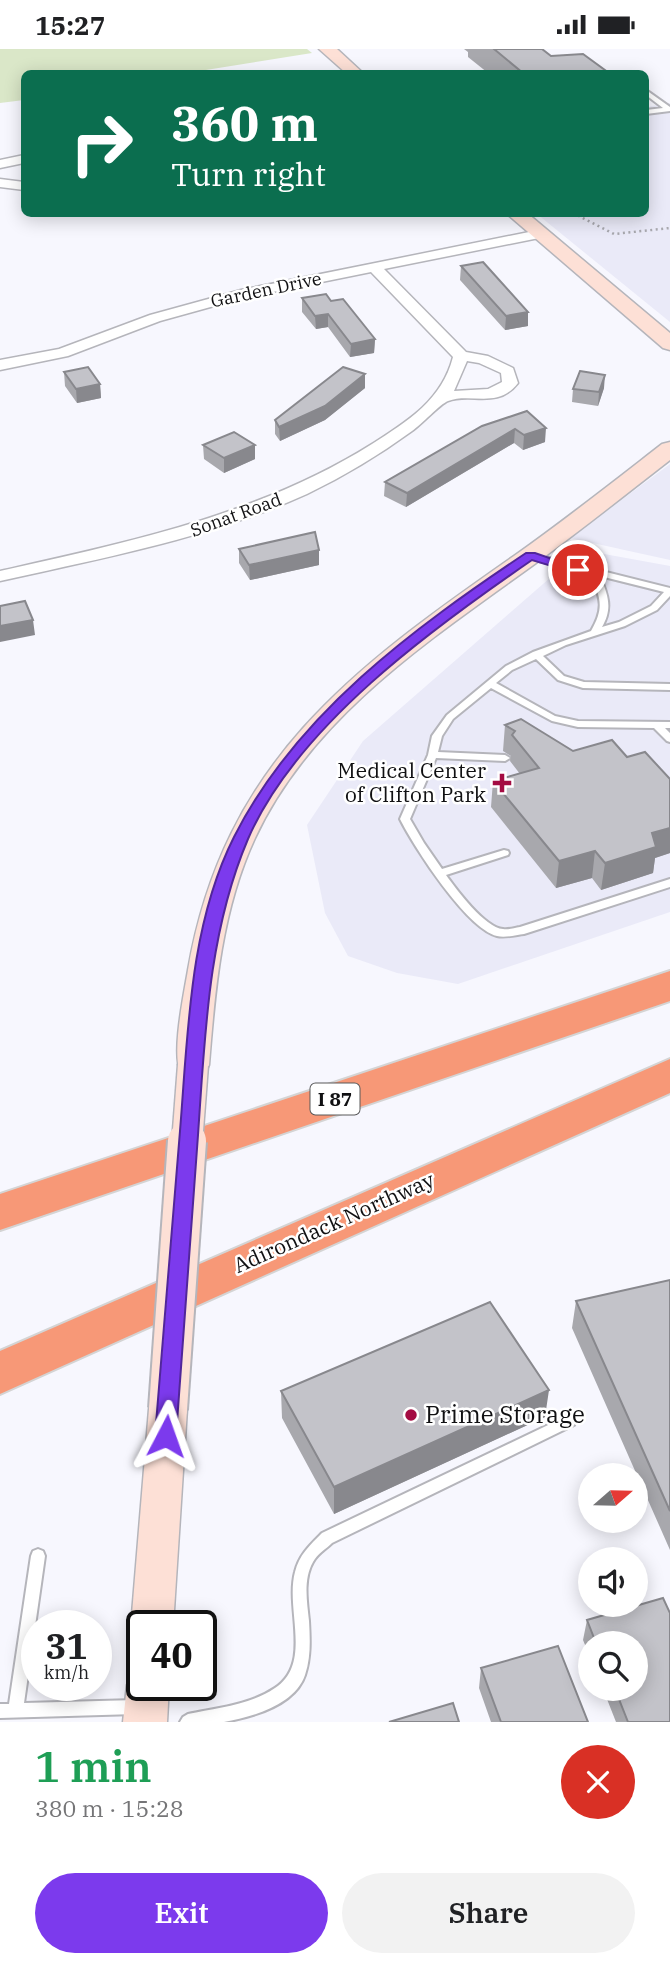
<!DOCTYPE html>
<meta charset="utf-8">
<style>
:root{--surface:#fff;--page:#f2f2f2;--text:#202124;--muted:#757577;--accent:#7c3aed}
body{margin:0;font-family:"IBM Plex Serif",serif;background:var(--page);color:var(--text);height:100vh;display:flex;flex-direction:column;font-size:26px;white-space:nowrap}
*{box-sizing:border-box;margin:0}
p{font-size:23px;color:var(--muted)}
.icon{flex:none;width:38px;height:38px;fill:none;stroke:currentColor;stroke-width:2;stroke-linecap:round;stroke-linejoin:round}
.map{position:relative;height:1673px;overflow:hidden}
.panel{display:flex;flex-direction:column;background:var(--surface);flex:1}
.panel>*{flex:none}
.hud{position:absolute;left:21px;top:21px;width:628px;height:147px;border-radius:10px;box-shadow:0 4px 18px #0003;background:#0b6e4f;color:#fff;overflow:hidden}
.needle{width:46px;rotate:70deg}
.buttons{position:absolute;left:578px;top:1414px;display:grid;gap:14px}
.buttons a{display:grid;place-items:center;width:70px;height:70px;border-radius:50%;background:var(--surface);box-shadow:0 4px 18px #0003;font-size:35px}
.speed{position:absolute;left:21px;top:1561px;display:flex;gap:14px;font-size:35px;font-weight:700;text-align:center}
.speed>*{display:grid;place-content:center;width:91px;height:91px;border-radius:50%;background:var(--surface);box-shadow:0 4px 18px #0003;line-height:1}
.speed small{font-size:18px;font-weight:400}
.speed .limit{border:4px solid #111;border-radius:10px;background:#fff;color:#111}
.pin{position:absolute;display:grid;place-items:center;width:60px;height:60px;color:#fff;margin:-30px;border:4px solid #fff;border-radius:50%;box-shadow:0 2px 7px #0007}
.me{position:absolute;width:77px;margin:-38px;rotate:4deg;stroke-linejoin:round;filter:drop-shadow(0 0 5px #0008)}
.turn{display:flex;align-items:center;gap:24px;height:147px;padding:0 35px;font-size:32px}
.turn .icon{width:91px;height:91px;stroke-width:2.5}
.turn b{display:block;font-size:49px;line-height:60px}
.round{display:grid;place-items:center;flex:none;width:74px;height:74px;border-radius:37px;background:var(--page)}
.overview{display:flex;align-items:center;justify-content:space-between;height:119px;padding:0 35px}
h1{font-size:42px;font-weight:600;line-height:52px;color:#1e9e55}
.button{display:flex;gap:14px;margin-top:auto;padding:14px 35px}
.button a{flex:1;height:80px;border-radius:42px;background:var(--accent);color:#fff;font-size:28px;font-weight:600;line-height:80px;text-align:center}
.button a+a{background:var(--page);color:var(--text)}
.status{display:flex;justify-content:space-between;align-items:center;height:49px;padding:0 35px;background:var(--surface);direction:ltr}
.status svg{height:19px;fill:currentColor}
.map>svg:first-child{display:block}
.built{fill:#eaeaf8}
.green{fill:#dae7c8}
.lines{fill:none;stroke-linecap:round;stroke-linejoin:round}
.lane-casing{stroke:#b5b5bb;stroke-width:4}
.street-casing{stroke:#b5b5bb;stroke-width:3}
.secondary-casing{stroke:#b5b5bb;stroke-width:3}
.highway-casing{stroke:#d4d4d4;stroke-width:4}
.path{stroke:#a8a8ae;stroke-width:2.5;stroke-dasharray:2 3.5;stroke-linecap:butt}
.lane{fill:#fff;fill-rule:evenodd}
.street{fill:#fff;fill-rule:evenodd}
.secondary{fill:#fde0d6;fill-rule:evenodd}
.highway{fill:#f79877;fill-rule:evenodd}
.secondary-bridge-far1-casing{stroke:#b5b5bb;stroke-width:33;stroke-linecap:butt}
.secondary-bridge-casing{stroke:#b5b5bb;stroke-width:42;stroke-linecap:butt}
.secondary-bridge-far1{stroke:#fde0d6;stroke-width:30}
.secondary-bridge{stroke:#fde0d6;stroke-width:38}
.wall{fill:#a8a8ad}
.shaded-wall{fill:#88888d}
.building{fill:#c3c3c9;stroke:#88888d;stroke-width:2}
.route{fill:#7c3aed;stroke:#51269a;stroke-width:2}
.poi-dot{fill:#a40b42;stroke:#fff;stroke-width:2.5}
.labels{text-anchor:middle;stroke-width:5;stroke-linejoin:round;paint-order:stroke}
.far-street-label{font-size:18px;fill:#101012;stroke:#fff}
.shield{fill:#fff;stroke:#585859;stroke-width:2}
.shield-label{font-size:19px;font-weight:bold;fill:#101012}
.poi-label{font-size:21px;fill:#101012;stroke:#fff;text-anchor:end}
.street-label{font-size:21px;fill:#101012;stroke:#fff}
.near-poi-label{font-size:24px;fill:#101012;stroke:#fff;text-anchor:start}
</style>
<div class="status"><b>15:27</b><svg viewBox="0 0 49 12"><path d="M0 12V9h3v3zM5 12V6h3v6zM10 12V3h3v9zM15 12V0h3v12zM26 1h20v11H26zM47 4h2v5h-2z"/></svg></div>
<div class="map">
<svg width="670" height="1673" viewBox="0 0 670 1673">
<rect width="100%" height="100%" fill="#f7f7fe"/>
<!-- built -->
<path class="built" d="M670 54V273L537 165 646 164V58Z
M670 415V511L570 489Z
M582 501 670 517V863L458 935 397 924 348 907 325 864 307 776 363 692Z"/>
<!-- green -->
<path class="green" d="M0 0H307L312 4 187 24H24V51L0 54Z"/>
<g class="lines">
<defs>
<path id="lane" d="M646 41 670 58V62L646 65V61L663 59 646 46Z
M530 504 670 539V547L657 561 625 577 566 596 543 607 564 627 584 633 670 635V641L583 639 558 631 536 610 512 621 496 634 555 667 578 672 670 673V679H665L670 684V693L667 692 654 679 578 678 552 672 491 639 453 670 442 687 438 703 505 706 510 709 505 712 436 709 410 770 424 794 442 820 504 801 508 802 509 804 508 806 446 826C456 840 485 879 503 880 508 881 514 879 520 878L670 830V838L524 885C516 886 505 889 497 887 467 880 414 798 400 770L428 706 432 687 447 666 506 617 533 603 591 582C605 558 600 549 591 525L527 509V505ZM600 527 664 543 651 557 619 573 602 578C613 559 608 546 600 527Z
M569 1366 574 1368 576 1372 574 1376 332 1494C326 1500 317 1505 313 1513 303 1530 307 1553 309 1572 310 1590 311 1608 305 1626 295 1656 252 1668 224 1673 210 1673 195 1673 180 1673L183 1668 188 1665C216 1659 250 1656 275 1639 313 1614 285 1560 295 1523 299 1506 310 1496 322 1484Z
M38 1500 43 1502 45 1507 24 1654 136 1651 141 1653 144 1658 141 1663 136 1665 0 1669V1655H9L31 1507 33 1502Z"/>
<path id="street" d="M24 106V114L0 119V111Z
M0 130 24 133V141L0 138Z
M539 181 544 182V188L384 220 466 303 488 307 513 319 518 334C497 361 471 343 448 352 440 355 421 376 412 382 379 406 344 427 307 445 210 489 103 509 0 532V522C129 493 259 466 372 395 408 372 442 351 453 308L371 223 243 249 160 272 68 307 0 321V311L59 300 150 266 241 241ZM467 312 479 314 501 324 502 333 488 340 454 342Z"/>
<path id="secondary" d="M319 0H337L363 24H346Z
M506 164H527L670 284V301L663 299Z
M670 393V411C625 446 581 481 536 514 431 590 312 667 255 789 222 860 215 939 209 1016L205 1025 193 1028 181 1025C171 1005 184 945 188 921 224 713 352 620 514 507 565 471 613 433 662 395Z
M168 1343 181 1348 187 1360 173 1577H142V1593L137 1591 131 1577 149 1360 155 1348Z
M142 1618V1636H169L167 1673H123L127 1636 133 1621Z"/>
<path id="highway" d="M670 922V952L0 1181V1145Z
M670 1010V1044L0 1345V1302Z"/>
</defs>
<!-- lane casing -->
<use href="#lane" class="lane-casing"/>
<!-- street casing -->
<use href="#street" class="street-casing"/>
<!-- secondary casing -->
<use href="#secondary" class="secondary-casing"/>
<!-- highway casing -->
<use href="#highway" class="highway-casing"/>
<!-- path -->
<path class="path" d="M573 164 614 185 670 179
M547 166 561 164"/>
<!-- lane -->
<use href="#lane" class="lane"/>
<!-- street -->
<use href="#street" class="street"/>
<!-- secondary -->
<use href="#secondary" class="secondary"/>
<!-- highway -->
<use href="#highway" class="highway"/>
<defs>
<path id="secondary-bridge-far1" d="M187 1094 193 1016"/>
<path id="secondary-bridge" d="M168 1360 187 1092"/>
</defs>
<!-- secondary-bridge-far1 casing -->
<use href="#secondary-bridge-far1" class="secondary-bridge-far1-casing"/>
<!-- secondary-bridge casing -->
<use href="#secondary-bridge" class="secondary-bridge-casing"/>
<!-- secondary-bridge-far1 -->
<use href="#secondary-bridge-far1" class="secondary-bridge-far1"/>
<!-- secondary-bridge -->
<use href="#secondary-bridge" class="secondary-bridge"/>
</g>
<!-- wall -->
<path class="wall" d="M464 0H542L551 7 609 24H488L468 8V3Z
M461 217 528 277 505 281 460 231Z
M302 249 331 252 375 290 374 304 350 308 328 278 316 280 302 263Z
M64 323 100 335 101 349 77 354 65 337Z
M365 325V339L325 371 280 392 275 385V371Z
M604 339 598 357 572 353 573 340Z
M527 362 545 393 523 401 514 394 406 458 384 447 385 433Z
M203 396 255 410 224 424 204 410Z
M239 500 319 516 250 531 239 514Z
M505 676 573 702 627 708 670 730V804L655 809 653 824 601 841 592 829 556 839 491 758 493 732 520 725 510 712 511 707 503 702Z
M670 1231V1501L572 1279 576 1252Z
M281 1342 545 1368 334 1465 282 1369Z
M663 1549 670 1564V1673H616L603 1640H635V1594H590V1608L583 1591 587 1571Z
M481 1619 588 1673H491L479 1639Z"/>
<!-- shaded-wall -->
<path class="shaded-wall" d="M528 263V277L505 281 506 267Z
M328 265V278L316 280 315 267Z
M375 290 374 304 350 308 351 295Z
M365 325V339L325 371 280 392 279 378Z
M605 326 604 339 598 357 599 343Z
M100 335 101 349 77 354 76 340Z
M546 379 545 393 523 401 524 386Z
M515 380 514 394 406 458 407 444Z
M255 396V410L224 424V409Z
M319 501V516L250 531 249 516Z
M33 571 35 586 0 593V577Z
M670 779V804L655 809 653 824 601 841 605 814 652 784Z
M595 802 592 829 556 839 559 812Z
M549 1341 545 1368 334 1465V1438Z"/>
<!-- building -->
<path class="building" d="M494 0H542L551 7 583 5 609 24H552L549 22 533 24H523Z
M483 213 528 263 506 267 461 217Z
M326 245 331 252 343 250 375 290 351 295 328 265 315 267 302 249Z
M88 318 100 335 76 340 64 323Z
M343 318 365 325 325 357 279 378 275 371Z
M580 322 605 326 599 343 573 340Z
M527 362 546 379 524 386 515 380 407 444 385 433 482 377Z
M234 383 255 396 224 409 203 396Z
M315 483 319 501 249 516 239 500Z
M25 552 33 571 0 577V557Z
M521 670 573 702 612 691 627 708 645 703 670 730V779L652 784 656 798 605 814 595 802 559 812 493 732 539 719 512 686 515 682 505 676Z
M670 1231V1462L576 1252Z
M490 1253 549 1341 334 1438 281 1342Z
M663 1549 670 1564V1673H628L615 1640H635V1594H596L587 1571Z
M558 1597 588 1673H501L481 1619Z
M453 1654 459 1673H389Z"/>
<!-- route -->
<path class="route" d="M526 504H535L584 521 578 525 532 511C433 579 297 677 248 790 208 884 205 986 198 1086 191 1187 183 1287 176 1387L173 1394 166 1397 158 1394 155 1387C164 1286 172 1184 180 1082 188 985 189 877 234 788 296 665 414 579 526 504Z"/>
<!-- markers -->
<g class="poi-dot">
<path d="M498.5 723.5h7v7h7v7h-7v7h-7v-7h-7v-7h7z"/>
<circle cx="411" cy="1366" r="7"/>
</g>
<g class="labels">
<!-- far-street labels -->
<g class="far-street-label">
<text transform="translate(266 241) rotate(-12)" y="6">Garden Drive</text>
<text transform="translate(236 466) rotate(-20)" y="6">Sonat Road</text>
</g>
<!-- shield labels -->
<rect class="shield" x="310.5" y="1034.5" width="49" height="31" rx="5"/>
<g class="shield-label">
<text x="335" y="1057">I 87</text>
</g>
<!-- poi labels -->
<g class="poi-label">
<text x="486" y="729">Medical Center<tspan x="486" dy="24">of Clifton Park</tspan></text>
</g>
<!-- street labels -->
<g class="street-label">
<text transform="translate(334 1174) rotate(-24)" y="7">Adirondack Northway</text>
</g>
<!-- near-poi labels -->
<g class="near-poi-label">
<text x="425" y="1374">Prime Storage</text>
</g>
</g>
</svg>
<div class="buttons">
<a><svg class="needle" viewBox="-14 -14 28 28"><path d="M0-13l5 13h-10z" fill="#e53935"/><path d="M0 13l5-13h-10z" fill="#757577"/></svg></a>
<a><svg class="icon" aria-label="sound" viewBox="0 0 24 24"><path d="M4 9h4l5-4v14l-5-4H4zM17 9q2 3 0 6"/></svg></a>
<a><svg class="icon" aria-label="search" viewBox="0 0 24 24"><circle cx="10" cy="10" r="6"/><path d="M15 15l6 6"/></svg></a>
</div>
<div class="speed"><div>31<small>km/h</small></div><div class="limit">40</div></div>
<div class="pin" style="left:578px;top:521px;background:#d93025"><svg class="icon" aria-label="arrive" viewBox="0 0 24 24"><path d="M6 21V4h12l-3 4 3 4H6"/></svg></div>
<svg class="me" style="left:166px;top:1387px" viewBox="-20 -20 40 40"><path d="M0-17L14 15 0 8-14 15z" fill="#7c3aed" stroke="#fff" stroke-width="4"/></svg>
<div class="hud">
<div class="turn"><svg class="icon" aria-label="right" viewBox="0 0 24 24"><path d="M7 20v-9h11M14 6l5 5-5 5"/></svg><div><b>360 m</b>Turn right</div></div>
</div>
</div>
<section class="panel">
<div class="overview"><div><h1>1 min</h1><p>380 m · 15:28</p></div><a class="round" style="background:#d93025;color:#fff"><svg class="icon" aria-label="close" viewBox="0 0 24 24"><path d="M6 6l12 12M18 6L6 18"/></svg></a></div>
<div class="button"><a>Exit</a><a>Share</a></div>
</section>
